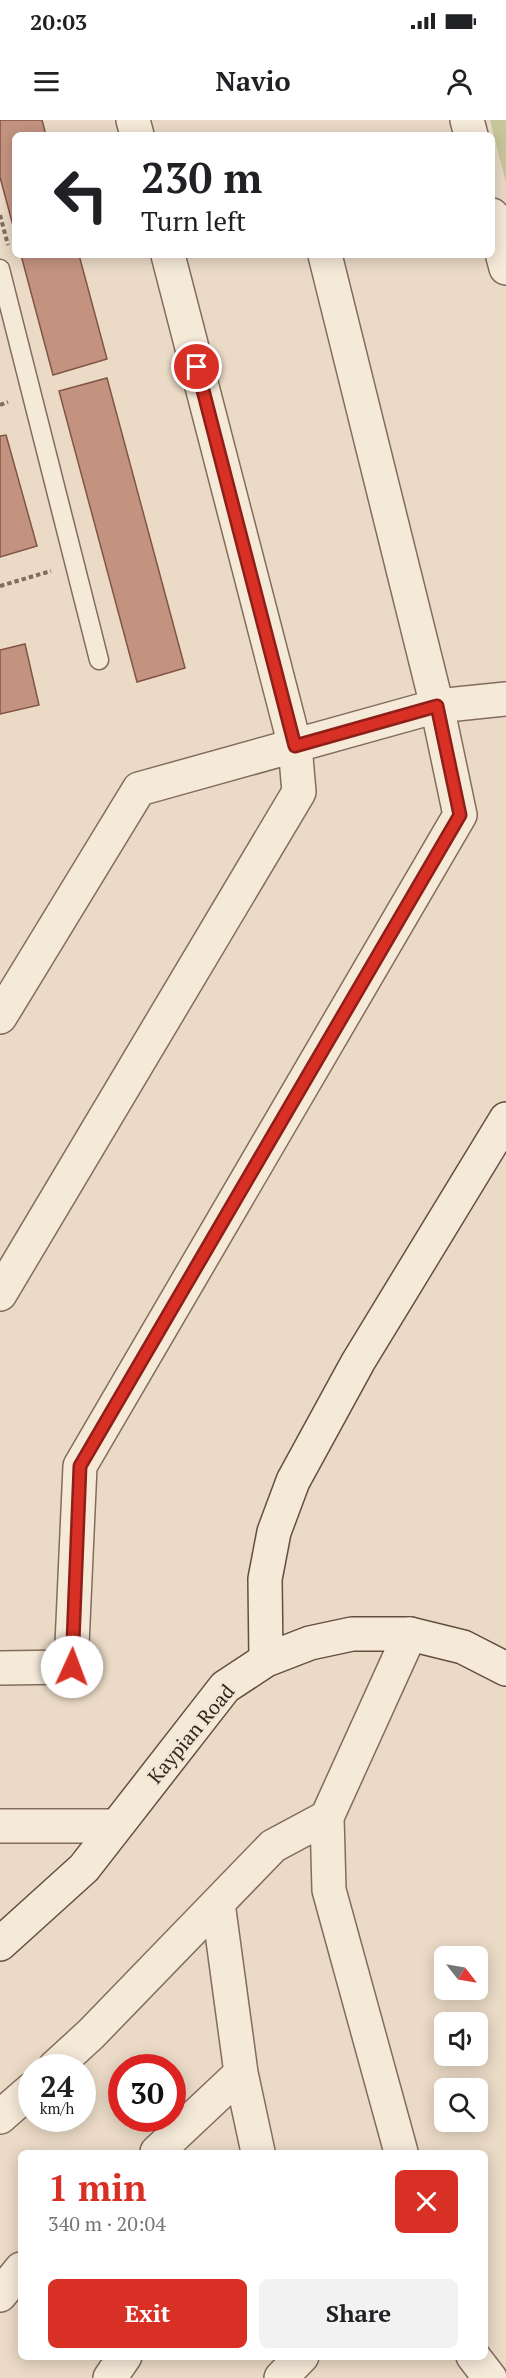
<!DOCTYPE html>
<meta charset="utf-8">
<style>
:root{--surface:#fff;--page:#f2f2f2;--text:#202124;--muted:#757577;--accent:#d93025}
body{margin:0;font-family:"PT Serif",serif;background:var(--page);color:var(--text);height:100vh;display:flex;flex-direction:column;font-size:22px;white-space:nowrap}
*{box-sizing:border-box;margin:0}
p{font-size:20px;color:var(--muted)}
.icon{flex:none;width:33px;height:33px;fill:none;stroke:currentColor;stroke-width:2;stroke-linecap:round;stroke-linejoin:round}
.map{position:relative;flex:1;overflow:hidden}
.drawer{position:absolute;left:18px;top:2030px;width:470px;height:210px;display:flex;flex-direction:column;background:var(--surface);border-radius:9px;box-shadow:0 3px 15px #0003}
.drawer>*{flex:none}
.hud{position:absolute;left:12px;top:12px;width:483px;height:126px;border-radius:9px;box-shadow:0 3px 15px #0003;background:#fff;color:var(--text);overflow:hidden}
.needle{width:39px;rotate:121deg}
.tools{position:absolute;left:434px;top:1826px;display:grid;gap:12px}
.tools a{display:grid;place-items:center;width:54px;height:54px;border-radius:9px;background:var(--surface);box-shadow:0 3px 15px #0003;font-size:30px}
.speed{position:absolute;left:18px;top:1934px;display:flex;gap:12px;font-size:30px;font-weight:700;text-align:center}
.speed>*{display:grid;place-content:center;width:78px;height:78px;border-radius:50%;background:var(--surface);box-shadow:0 3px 15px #0003;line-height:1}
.speed small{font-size:15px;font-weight:400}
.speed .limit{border:9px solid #d22;background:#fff;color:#111}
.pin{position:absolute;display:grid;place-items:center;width:51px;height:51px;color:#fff;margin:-26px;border:3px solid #fff;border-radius:50%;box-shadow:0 2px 6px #0007}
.me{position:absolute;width:66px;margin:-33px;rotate:2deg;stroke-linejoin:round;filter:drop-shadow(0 0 4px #0008)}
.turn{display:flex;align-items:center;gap:21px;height:126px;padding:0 30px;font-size:27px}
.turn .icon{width:78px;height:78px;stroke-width:2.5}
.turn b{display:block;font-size:42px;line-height:51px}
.round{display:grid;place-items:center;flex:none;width:63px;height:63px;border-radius:9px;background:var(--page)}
.head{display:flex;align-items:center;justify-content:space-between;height:102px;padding:0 30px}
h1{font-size:36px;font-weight:700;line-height:45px;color:var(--accent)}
.cta{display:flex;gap:12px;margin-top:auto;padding:12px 30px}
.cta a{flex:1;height:69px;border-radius:9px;background:var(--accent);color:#fff;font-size:24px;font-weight:700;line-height:69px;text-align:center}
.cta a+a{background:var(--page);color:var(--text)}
.status{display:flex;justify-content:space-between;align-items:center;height:42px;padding:0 30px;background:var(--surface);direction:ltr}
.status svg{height:16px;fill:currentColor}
header{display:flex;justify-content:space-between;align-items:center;height:78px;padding:0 30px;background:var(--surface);font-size:27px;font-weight:700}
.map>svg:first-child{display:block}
.green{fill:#c7c69b}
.building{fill:#c49380;stroke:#805546;stroke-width:1.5}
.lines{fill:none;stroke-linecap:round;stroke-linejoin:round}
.lane-casing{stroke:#836c5e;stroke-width:21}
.street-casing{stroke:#836c5e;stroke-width:36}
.secondary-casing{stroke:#654e41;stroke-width:36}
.path{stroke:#836c5e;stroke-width:4;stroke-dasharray:4.5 3;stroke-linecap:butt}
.lane{stroke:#f5e9d8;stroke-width:18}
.street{stroke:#f5e9d8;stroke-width:33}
.secondary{stroke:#f5e9d8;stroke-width:33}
.route-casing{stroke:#8d1f18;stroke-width:15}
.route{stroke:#d93025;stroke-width:10}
.labels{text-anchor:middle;stroke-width:5;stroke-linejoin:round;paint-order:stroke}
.street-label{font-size:20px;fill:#352720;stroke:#f2e6d5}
</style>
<div class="status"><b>20:03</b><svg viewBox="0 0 49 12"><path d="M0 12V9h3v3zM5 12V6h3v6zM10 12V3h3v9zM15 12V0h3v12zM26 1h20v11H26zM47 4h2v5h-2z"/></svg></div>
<header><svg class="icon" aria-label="menu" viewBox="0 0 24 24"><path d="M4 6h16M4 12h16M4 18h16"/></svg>Navio<svg class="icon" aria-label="person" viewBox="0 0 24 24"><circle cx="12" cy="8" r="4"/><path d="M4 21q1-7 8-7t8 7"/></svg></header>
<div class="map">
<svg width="506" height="2258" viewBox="0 0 506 2258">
<rect width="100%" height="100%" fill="#eadac6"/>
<!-- green -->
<path class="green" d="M490 0H506V63Z"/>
<!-- building -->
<path class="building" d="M0 0H42L46 15H15V113L0 57Z
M21 135H79L107 239 53 255Z
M107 258 185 548 137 562 59 271Z
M6 315 37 426 0 437V316Z
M25 524 39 585 0 594V530Z"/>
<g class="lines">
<defs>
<path id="lane" d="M0 149 99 540"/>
<path id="street" d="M133 0 137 15
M467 0 471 15
M492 95 506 148
M0 897 139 669 437 586 506 579
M0 1174 299 672 295 626 168 135
M0 1548 71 1547 80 1346 460 695 437 586 325 135
M0 1706H115
M218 1783 241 1953
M55 1947 91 1914 273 1726 327 1697
M0 1997 32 1969
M157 2032 241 1953 258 2032
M401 2032 329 1770 327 1697 410 1514
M0 2175 21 2149
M473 2236 490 2258
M110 2258 125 2236
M281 2258 302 2236"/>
<path id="secondary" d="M266 1540 265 1459 274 1412 293 1361 358 1242 506 999
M0 1824 84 1748 225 1567 266 1540 310 1523 352 1514H410L463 1527 506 1549"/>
</defs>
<!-- lane casing -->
<use href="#lane" class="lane-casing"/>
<!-- street casing -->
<use href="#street" class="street-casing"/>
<!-- secondary casing -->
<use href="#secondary" class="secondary-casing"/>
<!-- path -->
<path class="path" d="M0 95 8 125
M0 285 8 282
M0 466 51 451"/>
<!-- lane -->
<use href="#lane" class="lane"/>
<!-- street -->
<use href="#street" class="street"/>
<!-- secondary -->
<use href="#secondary" class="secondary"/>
</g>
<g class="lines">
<defs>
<path id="route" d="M72 1547 80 1346 460 695 437 586 295 626 197 247"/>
</defs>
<!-- route casing -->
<use href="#route" class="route-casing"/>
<!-- route -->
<use href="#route" class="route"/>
</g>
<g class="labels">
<!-- street labels -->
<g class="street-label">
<text transform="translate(191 1614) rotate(-50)" y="7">Kaypian Road</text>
</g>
</g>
</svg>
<div class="tools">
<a><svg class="needle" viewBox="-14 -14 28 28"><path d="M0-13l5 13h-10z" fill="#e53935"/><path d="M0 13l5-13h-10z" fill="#757577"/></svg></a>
<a><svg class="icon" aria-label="sound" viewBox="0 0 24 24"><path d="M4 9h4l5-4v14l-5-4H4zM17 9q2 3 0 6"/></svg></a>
<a><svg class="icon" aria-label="search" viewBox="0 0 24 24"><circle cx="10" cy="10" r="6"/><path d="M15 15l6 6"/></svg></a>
</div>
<div class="speed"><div>24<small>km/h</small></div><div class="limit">30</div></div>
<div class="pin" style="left:197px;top:247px;background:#d93025"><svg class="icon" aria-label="arrive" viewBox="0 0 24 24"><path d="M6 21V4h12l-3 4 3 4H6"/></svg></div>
<svg class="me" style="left:72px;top:1547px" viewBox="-20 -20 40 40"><circle r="19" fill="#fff"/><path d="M0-13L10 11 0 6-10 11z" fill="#d93025"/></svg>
<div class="hud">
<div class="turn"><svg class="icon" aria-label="left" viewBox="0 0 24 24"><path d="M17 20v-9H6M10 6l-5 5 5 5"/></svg><div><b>230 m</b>Turn left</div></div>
</div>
<section class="drawer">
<div class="head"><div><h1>1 min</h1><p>340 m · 20:04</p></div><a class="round" style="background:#d93025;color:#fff"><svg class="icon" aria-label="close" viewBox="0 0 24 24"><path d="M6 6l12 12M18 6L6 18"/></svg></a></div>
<div class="cta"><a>Exit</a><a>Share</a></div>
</section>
</div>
